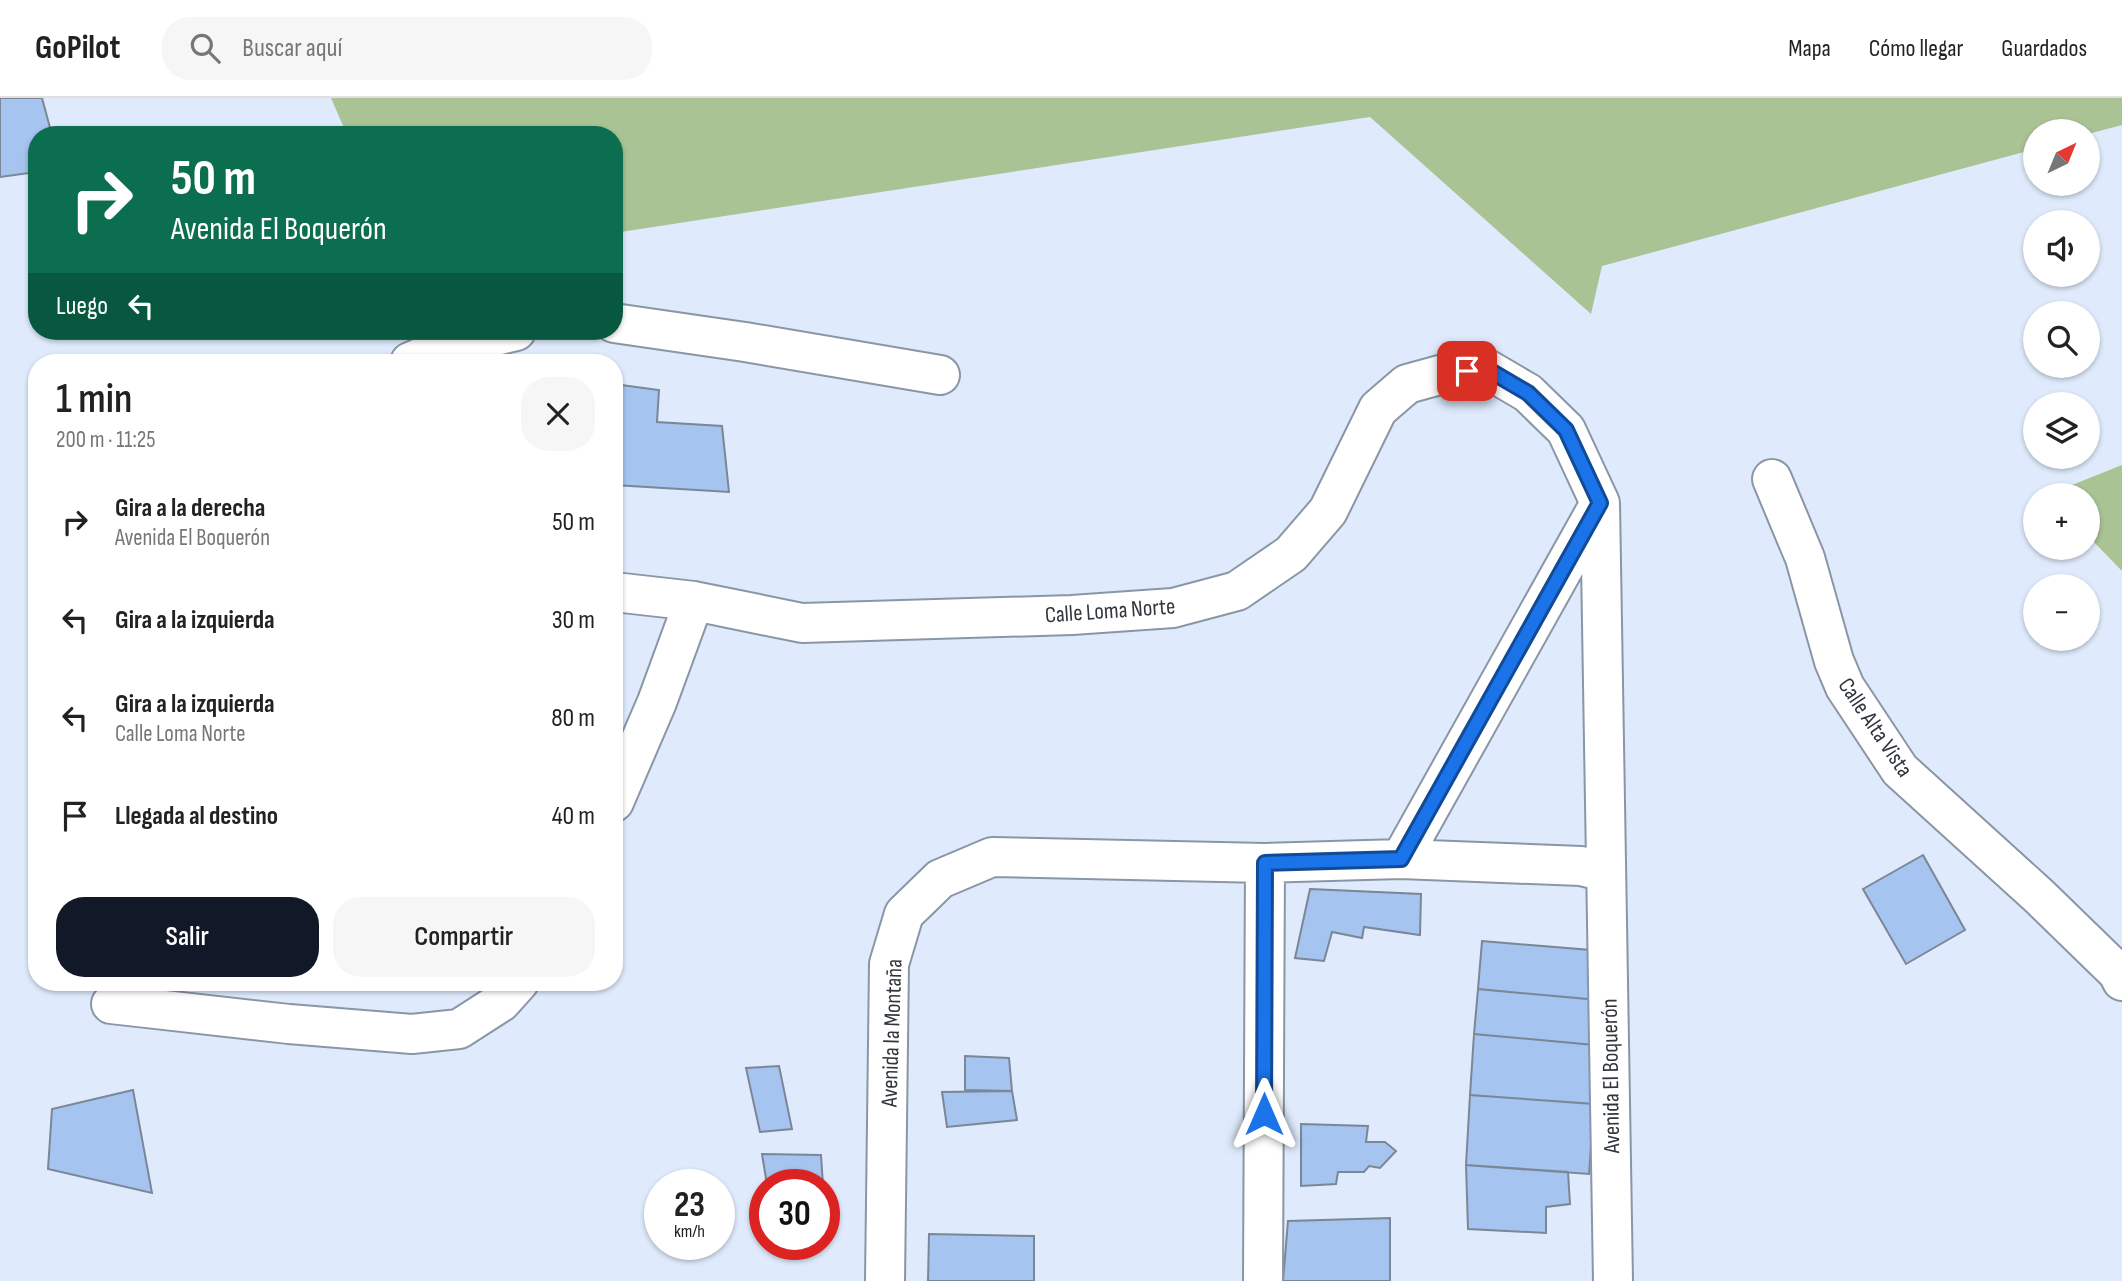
<!DOCTYPE html>
<html lang="es">
<meta charset="utf-8">
<style>
:root{--surface:#fff;--page:#f6f6f6;--text:#222;--muted:#767676;--line:#e0e0e0;--accent:#111827}
body{margin:0;font-family:"Sofia Sans Condensed",sans-serif;background:var(--page);color:var(--text);height:100vh;display:flex;flex-direction:column;font-size:26px;white-space:nowrap}
*{box-sizing:border-box;margin:0}
p{font-size:23px;color:var(--muted)}
.icon{flex:none;width:38px;height:38px;fill:none;stroke:currentColor;stroke-width:2;stroke-linecap:round;stroke-linejoin:round}
.map{position:relative;flex:1;overflow:hidden}
.sheet{position:absolute;left:28px;top:256px;width:595px;height:637px;display:flex;flex-direction:column;background:var(--surface);border-radius:28px;box-shadow:0 2px 5px #0004}
.sheet>*{flex:none}
.hud{position:absolute;left:28px;top:28px;width:595px;height:214px;border-radius:28px;box-shadow:0 2px 5px #0004;background:#0b6e4f;color:#fff;overflow:hidden}
.needle{width:46px;rotate:43deg}
.controls{position:absolute;left:2023px;top:21px;display:grid;gap:14px}
.controls a{display:grid;place-items:center;width:77px;height:77px;border-radius:50%;background:var(--surface);box-shadow:0 2px 5px #0004;font-size:35px}
.speed{position:absolute;left:644px;top:1071px;display:flex;gap:14px;font-size:35px;font-weight:700;text-align:center}
.speed>*{display:grid;place-content:center;width:91px;height:91px;border-radius:50%;background:var(--surface);box-shadow:0 2px 5px #0004;line-height:1}
.speed small{font-size:18px;font-weight:400}
.speed .limit{border:10px solid #d22;background:#fff;color:#111}
.pin{position:absolute;display:grid;place-items:center;width:60px;height:60px;color:#fff;margin:-30px;border-radius:14px;box-shadow:0 4px 10px #0006}
.me{position:absolute;width:77px;margin:-38px;rotate:0deg;stroke-linejoin:round;filter:drop-shadow(0 0 5px #0008)}
.turn{display:flex;align-items:center;gap:24px;height:147px;padding:0 28px;font-size:32px}
.turn .icon{width:91px;height:91px;stroke-width:2.5}
.turn b{display:block;font-size:49px;line-height:60px}
.then{display:flex;align-items:center;height:66px;padding:0 28px;background:#0003;gap:14px;font-size:26px}
.round{display:grid;place-items:center;flex:none;width:74px;height:74px;border-radius:28px;background:var(--page)}
.headline{display:flex;align-items:center;justify-content:space-between;height:119px;padding:0 28px}
h1{font-size:42px;font-weight:600;line-height:52px}
.cta{display:flex;gap:14px;margin-top:auto;padding:14px 28px}
.cta a{flex:1;height:80px;border-radius:28px;background:var(--accent);color:#fff;font-size:28px;font-weight:600;line-height:80px;text-align:center}
.cta a+a{background:var(--page);color:var(--text)}
ul{padding:0;list-style:none}
li{display:flex;align-items:center;gap:21px;height:98px;padding:0 28px}
li div{flex:1}
li b{display:block;font-size:26px}
li em{font-style:normal}
header{display:flex;align-items:center;gap:42px;box-sizing:border-box;height:98px;padding:0 35px;background:var(--surface);border-bottom:2px solid var(--line)}
header strong{font-size:33px}
nav{display:flex;gap:38px;margin-inline-start:auto;font-size:24px}
.search{width:490px;height:63px;background:var(--page);display:flex;align-items:center;gap:18px;box-sizing:border-box;padding:0 24px;border-radius:28px;color:var(--muted);font-size:26px}
.map>svg:first-child{display:block}
.forest{fill:#a9c395}
.building{fill:#a5c4ef;stroke:#7b8696;stroke-width:2}
.lines{fill:none;stroke-linecap:round;stroke-linejoin:round}
.minor-casing{stroke:#8a96a5;stroke-width:42}
.minor{stroke:#fff;stroke-width:38}
.route-casing{stroke:#114b97;stroke-width:18}
.route{stroke:#1a73e8;stroke-width:12}
.labels{text-anchor:middle;stroke-width:5;stroke-linejoin:round;paint-order:stroke}
.street-label{font-size:23px;fill:#31363c;stroke:#fff}
</style>
<header>
<strong>GoPilot</strong>
<div class="search"><svg class="icon" aria-label="search" viewBox="0 0 24 24"><circle cx="10" cy="10" r="6"/><path d="M15 15l6 6"/></svg>Buscar aquí</div>
<nav><a>Mapa</a><a>Cómo llegar</a><a>Guardados</a></nav>
</header>
<div class="map">
<svg width="2122" height="1183" viewBox="0 0 2122 1183">
<rect width="100%" height="100%" fill="#dfebfc"/>
<!-- forest -->
<path class="forest" d="M331 0H2122V27L2088 36V33H2035V51L1602 168 1591 216 1370 19 614 135V37H347Z
M2122 367V473L2088 438V397H2047Z"/>
<!-- building -->
<path class="building" d="M0 0H42L52 37H37V74L0 79Z
M614 286 659 292 657 324 722 328 729 394 614 387Z
M1923 757 1965 832 1906 866 1863 791Z
M1310 791 1421 796 1420 837 1364 829 1362 840 1332 834 1324 863 1295 860Z
M1482 843 1603 853 1598 902 1478 891Z
M1478 891 1598 902 1594 947 1474 936Z
M1474 936 1594 947V1006L1470 997Z
M965 958 1009 960 1012 993 965 992Z
M779 968 792 1031 760 1034 746 970Z
M133 992 152 1095 48 1071 52 1011Z
M1012 993 1017 1022 947 1029 942 994Z
M1470 997 1594 1006 1589 1076 1466 1067Z
M1301 1026 1368 1028 1366 1044H1385L1396 1053 1380 1070 1369 1068 1364 1074H1338L1336 1086 1301 1088Z
M762 1056 821 1057 823 1087H767Z
M1466 1067 1568 1074 1570 1106 1546 1109V1135L1468 1131Z
M1390 1120V1183H1283L1288 1123Z
M929 1136 1034 1138V1183H928Z"/>
<g class="lines">
<defs>
<path id="minor" d="M614 225 745 244 940 277
M410 264 438 252 516 233
M1772 381 1805 460 1834 563 1845 589 1900 672 2040 799 2118 875 2122 883
M614 494 694 503 802 525 1072 517 1173 510 1237 493 1291 456 1328 413 1378 311 1407 286 1447 275 1487 271 1528 295 1566 332 1600 405 1613 1183
M614 704 657 604 694 503
M1401 761 1599 407
M111 906 289 926 412 936 459 931 501 904 519 884
M885 1183 889 866 904 816 940 781 992 759 1265 765 1401 761 1581 768 1606 774
M1263 1183 1265 765"/>
</defs>
<!-- minor casing -->
<use href="#minor" class="minor-casing"/>
<!-- minor -->
<use href="#minor" class="minor"/>
</g>
<g class="lines">
<defs>
<path id="route" d="M1264 1016 1265 765 1401 761 1600 405 1566 332 1528 295 1487 271 1467 273"/>
</defs>
<!-- route casing -->
<use href="#route" class="route-casing"/>
<!-- route -->
<use href="#route" class="route"/>
</g>
<g class="labels">
<!-- street labels -->
<g class="street-label">
<text transform="translate(1110 512) rotate(-4)" y="8">Calle Loma Norte</text>
<text transform="translate(1876 629) rotate(56)" y="8">Calle Alta Vista</text>
<text transform="translate(891 935) rotate(-88)" y="8">Avenida la Montaña</text>
<text transform="translate(1610 978) rotate(-91)" y="8">Avenida El Boquerón</text>
</g>
</g>
</svg>
<div class="controls">
<a><svg class="needle" viewBox="-14 -14 28 28"><path d="M0-13l5 13h-10z" fill="#e53935"/><path d="M0 13l5-13h-10z" fill="#767676"/></svg></a>
<a><svg class="icon" aria-label="sound" viewBox="0 0 24 24"><path d="M4 9h4l5-4v14l-5-4H4zM17 9q2 3 0 6"/></svg></a>
<a><svg class="icon" aria-label="search" viewBox="0 0 24 24"><circle cx="10" cy="10" r="6"/><path d="M15 15l6 6"/></svg></a>
<a><svg class="icon" aria-label="layers" viewBox="0 0 24 24"><path d="M12 4l9 5-9 5-9-5zM3 14l9 5 9-5"/></svg></a>
<a>+</a>
<a>−</a>
</div>
<div class="speed"><div>23<small>km/h</small></div><div class="limit">30</div></div>
<div class="pin" style="left:1467px;top:273px;background:#d93025"><svg class="icon" aria-label="arrive" viewBox="0 0 24 24"><path d="M6 21V4h12l-3 4 3 4H6"/></svg></div>
<svg class="me" style="left:1264px;top:1016px" viewBox="-20 -20 40 40"><path d="M0-17L14 15 0 8-14 15z" fill="#1a73e8" stroke="#fff" stroke-width="4"/></svg>
<div class="hud">
<div class="turn"><svg class="icon" aria-label="right" viewBox="0 0 24 24"><path d="M7 20v-9h11M14 6l5 5-5 5"/></svg><div><b>50 m</b>Avenida El Boquerón</div></div>
<div class="then">Luego<svg class="icon" aria-label="left" viewBox="0 0 24 24"><path d="M17 20v-9H6M10 6l-5 5 5 5"/></svg></div>
</div>
<section class="sheet">
<div class="headline"><div><h1>1 min</h1><p>200 m · 11:25</p></div><a class="round"><svg class="icon" aria-label="close" viewBox="0 0 24 24"><path d="M6 6l12 12M18 6L6 18"/></svg></a></div>
<ul>
<li><svg class="icon" aria-label="right" viewBox="0 0 24 24"><path d="M7 20v-9h11M14 6l5 5-5 5"/></svg><div><b>Gira a la derecha</b><p>Avenida El Boquerón</p></div><em>50 m</em></li>
<li><svg class="icon" aria-label="left" viewBox="0 0 24 24"><path d="M17 20v-9H6M10 6l-5 5 5 5"/></svg><div><b>Gira a la izquierda</b></div><em>30 m</em></li>
<li><svg class="icon" aria-label="left" viewBox="0 0 24 24"><path d="M17 20v-9H6M10 6l-5 5 5 5"/></svg><div><b>Gira a la izquierda</b><p>Calle Loma Norte</p></div><em>80 m</em></li>
<li><svg class="icon" aria-label="arrive" viewBox="0 0 24 24"><path d="M6 21V4h12l-3 4 3 4H6"/></svg><div><b>Llegada al destino</b></div><em>40 m</em></li>
</ul>
<div class="cta"><a>Salir</a><a>Compartir</a></div>
</section>
</div>
